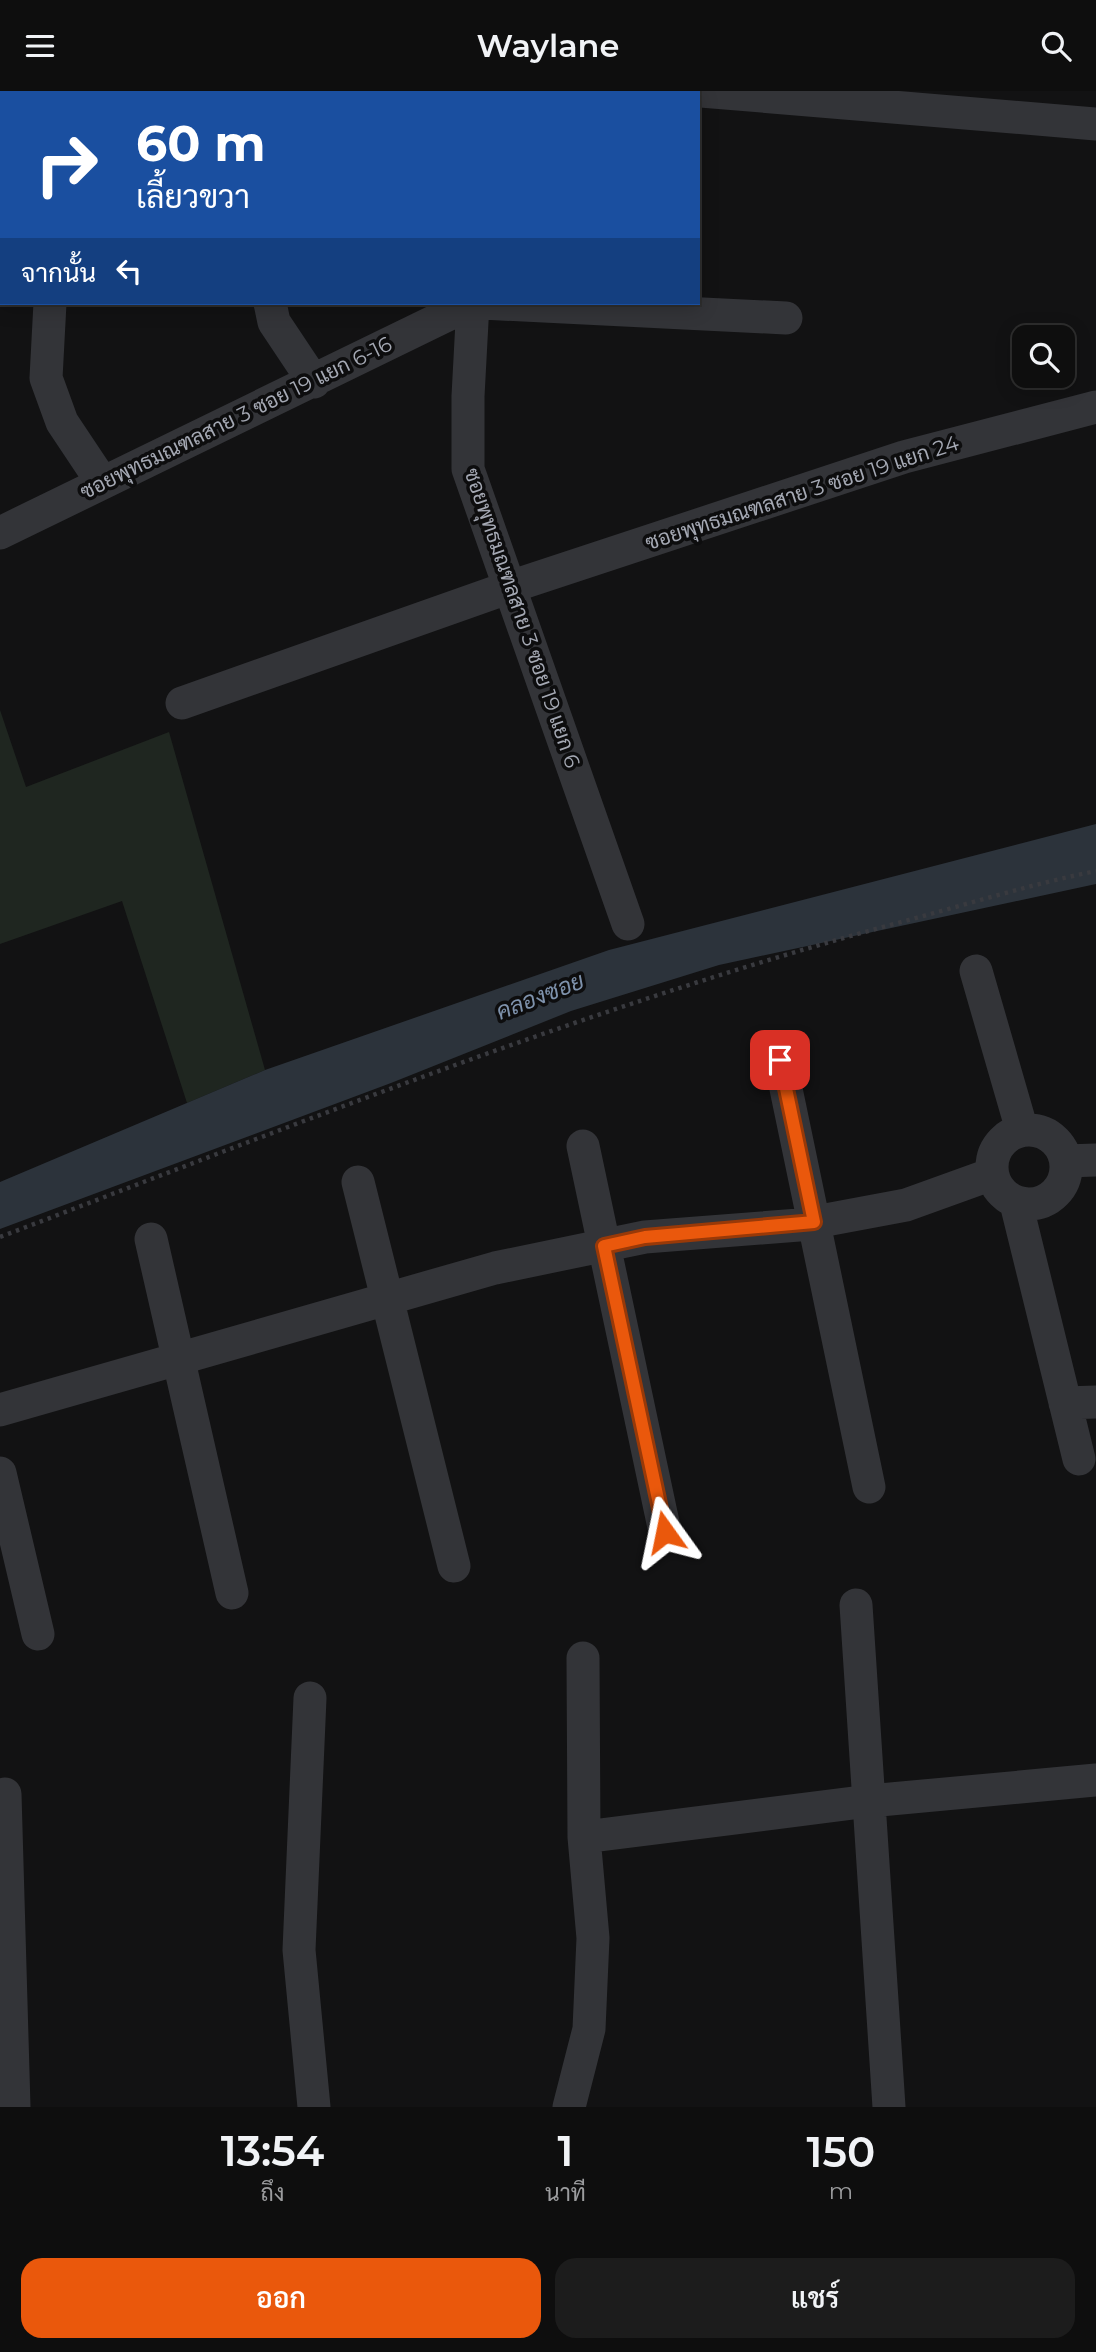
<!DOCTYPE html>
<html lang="th">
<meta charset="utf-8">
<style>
:root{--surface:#0e0e0e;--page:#1c1c1c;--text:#f1f3f6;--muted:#9b9c9e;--line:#2e2e2e;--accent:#ea580c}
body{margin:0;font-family:Montserrat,Sarabun,sans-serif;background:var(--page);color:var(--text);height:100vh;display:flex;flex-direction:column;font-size:26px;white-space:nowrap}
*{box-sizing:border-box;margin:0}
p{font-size:23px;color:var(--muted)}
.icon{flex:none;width:38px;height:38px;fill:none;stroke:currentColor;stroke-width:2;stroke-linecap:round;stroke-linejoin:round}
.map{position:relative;height:2016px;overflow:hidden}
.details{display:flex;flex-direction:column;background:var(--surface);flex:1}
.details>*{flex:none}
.guide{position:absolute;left:0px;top:0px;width:700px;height:214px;box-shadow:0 4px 18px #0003,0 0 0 2px var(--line);background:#1a4fa0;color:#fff;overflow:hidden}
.controls{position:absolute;left:1012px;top:234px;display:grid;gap:14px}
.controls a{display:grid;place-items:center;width:63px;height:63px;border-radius:14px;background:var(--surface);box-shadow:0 4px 18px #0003,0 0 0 2px var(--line);font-size:35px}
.pin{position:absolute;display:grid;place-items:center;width:60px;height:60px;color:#fff;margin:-30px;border-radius:14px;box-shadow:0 4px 10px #0006}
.me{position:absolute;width:77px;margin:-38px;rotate:348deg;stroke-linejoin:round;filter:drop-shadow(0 0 5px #0008)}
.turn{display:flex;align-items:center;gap:24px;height:147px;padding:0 21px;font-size:32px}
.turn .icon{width:91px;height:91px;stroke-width:2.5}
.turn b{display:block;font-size:49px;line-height:60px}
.then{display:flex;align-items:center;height:66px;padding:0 21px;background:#0003;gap:14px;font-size:26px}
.eta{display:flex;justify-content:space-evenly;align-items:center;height:119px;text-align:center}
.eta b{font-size:42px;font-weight:600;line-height:49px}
.action{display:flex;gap:14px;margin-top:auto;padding:14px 21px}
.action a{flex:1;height:80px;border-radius:21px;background:var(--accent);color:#fff;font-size:28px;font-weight:600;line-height:80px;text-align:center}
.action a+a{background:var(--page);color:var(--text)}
header{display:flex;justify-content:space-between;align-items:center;height:91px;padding:0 21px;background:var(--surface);font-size:32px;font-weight:600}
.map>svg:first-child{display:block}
.green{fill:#1f2620}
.water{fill:#2c333b}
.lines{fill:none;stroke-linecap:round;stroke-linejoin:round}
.path{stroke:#393a3f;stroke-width:4.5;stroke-dasharray:3.5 5;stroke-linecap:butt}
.minor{stroke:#333438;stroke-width:33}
.route-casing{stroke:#983908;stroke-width:18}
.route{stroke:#ea580c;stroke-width:12}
.labels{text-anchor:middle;stroke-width:7;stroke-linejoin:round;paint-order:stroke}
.street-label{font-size:21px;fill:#a4a8b3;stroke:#0d0d0e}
.water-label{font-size:23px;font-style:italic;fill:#7e92ac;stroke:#0d0d0e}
</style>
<header><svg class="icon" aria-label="menu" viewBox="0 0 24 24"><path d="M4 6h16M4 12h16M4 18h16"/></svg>Waylane<svg class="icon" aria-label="search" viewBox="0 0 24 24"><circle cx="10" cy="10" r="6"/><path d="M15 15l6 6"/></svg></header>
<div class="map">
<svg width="1096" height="2016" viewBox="0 0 1096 2016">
<rect width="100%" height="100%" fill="#121213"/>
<!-- green -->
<path class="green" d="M0 619 26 696 169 641 265 979 187 1012 122 810 0 853Z"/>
<!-- water -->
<path class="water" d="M1096 733V793L719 874 571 920 391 992 0 1138V1091L265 979 609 859Z"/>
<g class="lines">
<!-- path -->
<path class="path" d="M0 1146C299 1032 596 913 905 830 968 813 1032 793 1096 780"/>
<!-- minor -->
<path class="minor" d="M701 0 1096 33
M61 2V0
M275 2V0
M480 2V0
M50 212 46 287 62 331 102 391
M270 212 274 231 314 291
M473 212 468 305V378L628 833
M482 212 786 227
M0 442 472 212
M182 612 510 496 904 366 1096 316
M976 880 1022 1039
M780 969 869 1396
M992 1076a37 37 0 1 1 74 0a37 37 0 1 1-74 0Z
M583 1055 665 1441
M1066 1070 1096 1069
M358 1091 454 1475
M1016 1112 1079 1368
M151 1148 232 1502
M1065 1312 1096 1311
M0 1319 495 1177 645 1146 799 1134 906 1114 992 1083
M0 1382 38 1543
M856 1514 889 2016
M310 1607 299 1859 314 2016
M5 1703 14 2016
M584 1746 869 1710 1096 1689
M569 2016 589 1938 593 1847 584 1746 583 1567"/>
</g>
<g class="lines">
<defs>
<path id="route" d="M665 1441 604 1155 645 1146 814 1131 780 969"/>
</defs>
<!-- route casing -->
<use href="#route" class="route-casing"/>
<!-- route -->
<use href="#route" class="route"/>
</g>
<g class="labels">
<!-- street labels -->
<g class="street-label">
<text transform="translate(236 327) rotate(-26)" y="7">ซอยพุทธมณฑลสาย 3 ซอย 19 แยก 6-16</text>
<text transform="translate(802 402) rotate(-18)" y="7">ซอยพุทธมณฑลสาย 3 ซอย 19 แยก 24</text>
<text transform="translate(522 527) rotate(71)" y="7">ซอยพุทธมณฑลสาย 3 ซอย 19 แยก 6</text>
</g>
<!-- water labels -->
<g class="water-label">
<text transform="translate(540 905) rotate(-21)" y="8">คลองซอย</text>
</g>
</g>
</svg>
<div class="controls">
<a><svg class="icon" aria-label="search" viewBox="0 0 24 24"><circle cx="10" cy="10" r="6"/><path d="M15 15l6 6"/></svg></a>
</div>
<div class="pin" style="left:780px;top:969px;background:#d93025"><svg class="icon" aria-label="arrive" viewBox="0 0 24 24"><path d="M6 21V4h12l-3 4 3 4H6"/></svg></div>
<svg class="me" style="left:665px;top:1441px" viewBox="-20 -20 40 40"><path d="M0-17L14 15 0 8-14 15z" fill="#ea580c" stroke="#fff" stroke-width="4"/></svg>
<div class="guide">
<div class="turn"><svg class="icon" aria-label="right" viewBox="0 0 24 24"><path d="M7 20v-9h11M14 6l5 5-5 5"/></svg><div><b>60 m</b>เลี้ยวขวา</div></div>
<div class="then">จากนั้น<svg class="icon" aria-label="left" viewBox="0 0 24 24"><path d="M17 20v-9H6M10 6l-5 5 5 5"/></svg></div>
</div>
</div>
<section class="details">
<div class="eta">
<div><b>13:54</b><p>ถึง</p></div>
<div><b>1</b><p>นาที</p></div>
<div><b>150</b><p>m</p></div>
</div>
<div class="action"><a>ออก</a><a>แชร์</a></div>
</section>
